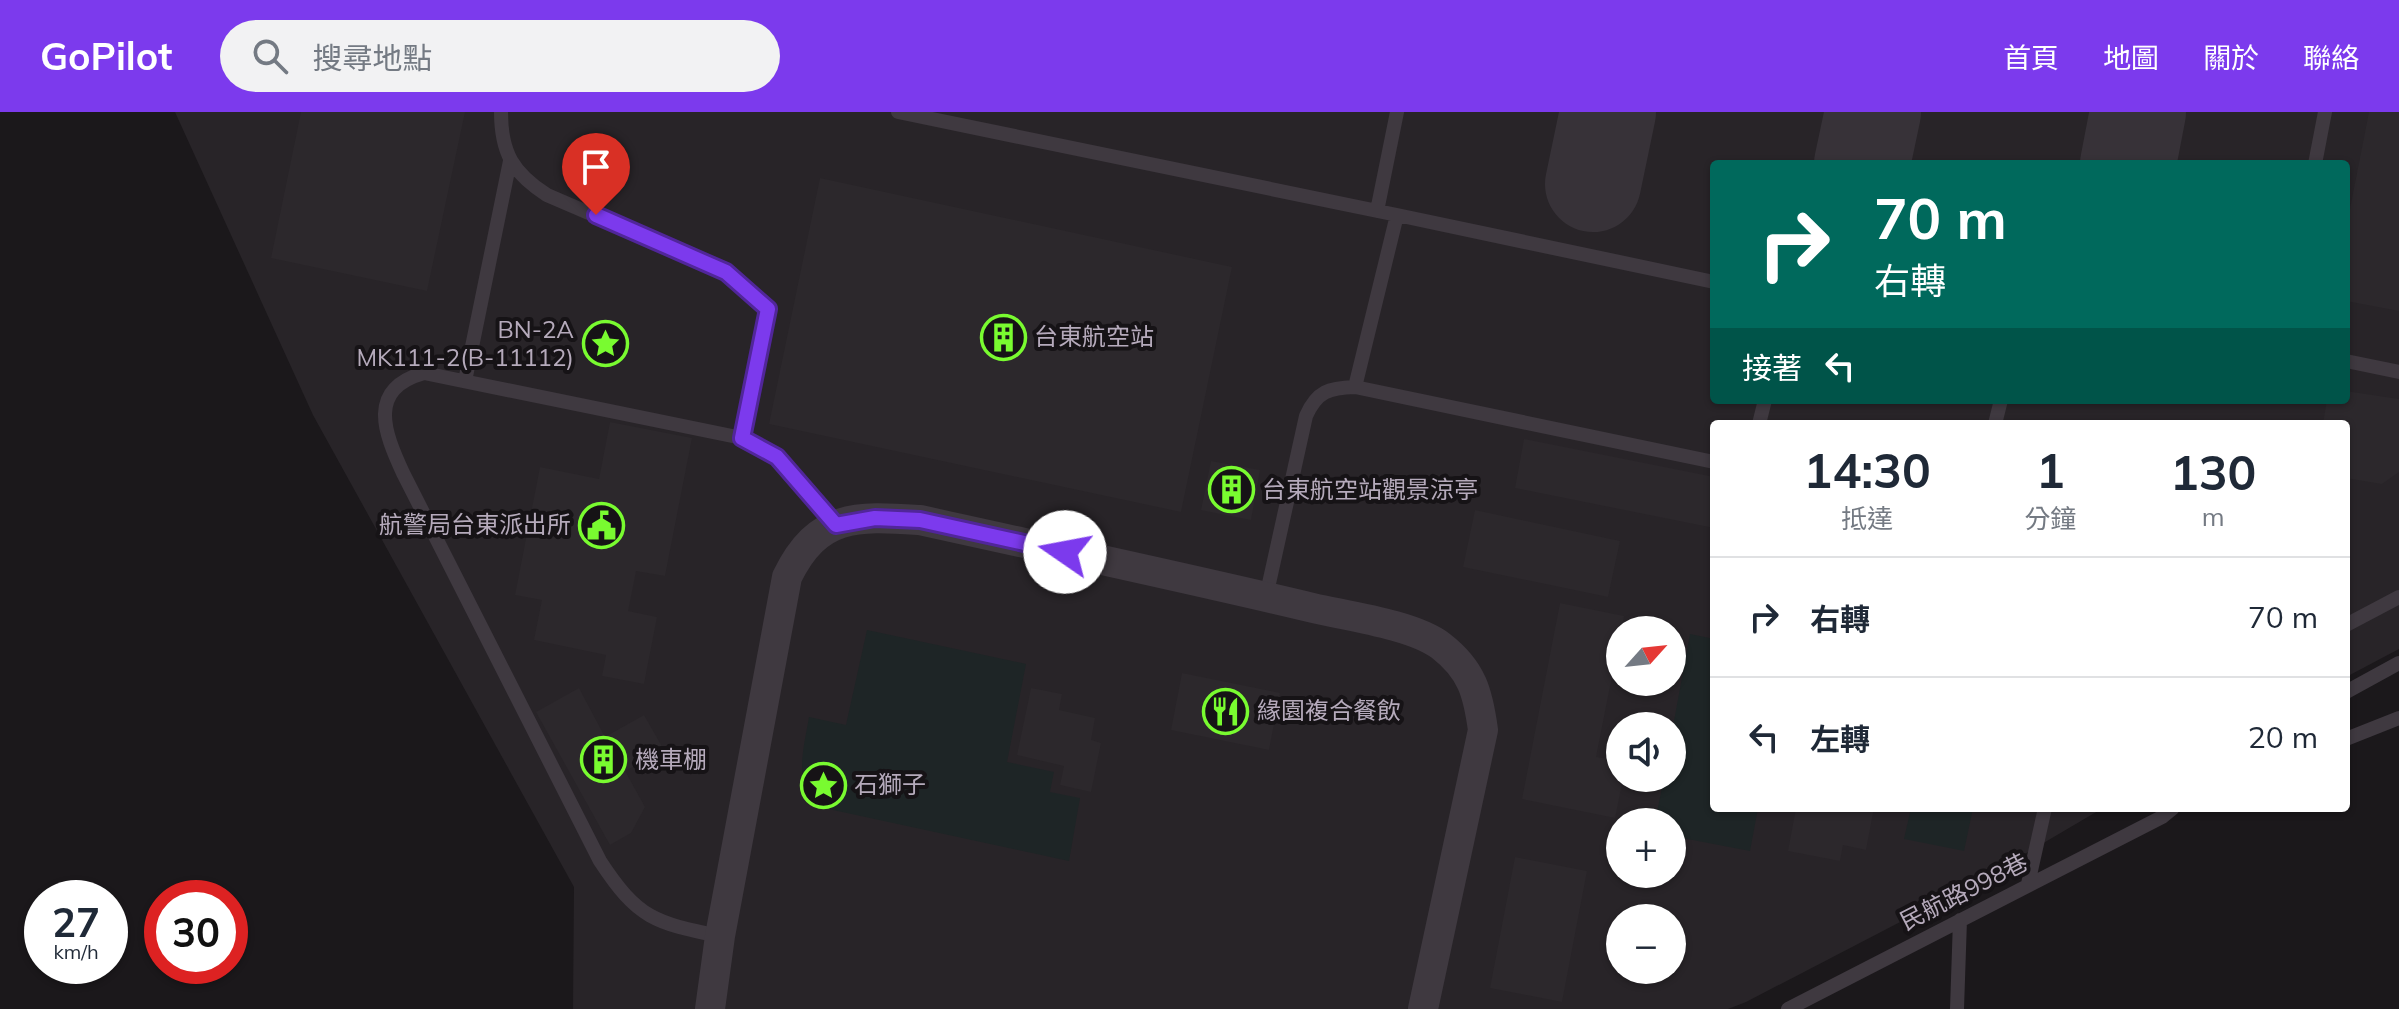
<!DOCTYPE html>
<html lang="zh-TW">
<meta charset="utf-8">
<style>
:root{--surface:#fff;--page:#f2f2f3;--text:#1f2937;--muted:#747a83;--line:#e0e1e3;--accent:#7c3aed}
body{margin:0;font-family:Mulish,"Noto Sans TC",sans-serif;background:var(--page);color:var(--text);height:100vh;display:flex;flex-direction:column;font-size:30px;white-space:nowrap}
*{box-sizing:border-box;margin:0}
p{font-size:26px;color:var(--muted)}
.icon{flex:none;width:44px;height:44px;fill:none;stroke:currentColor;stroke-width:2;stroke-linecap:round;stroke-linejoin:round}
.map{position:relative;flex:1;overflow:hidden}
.panel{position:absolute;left:1710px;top:308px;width:640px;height:392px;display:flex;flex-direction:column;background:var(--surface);border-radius:8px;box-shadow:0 2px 6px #0004}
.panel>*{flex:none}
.top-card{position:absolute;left:1710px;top:48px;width:640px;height:244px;border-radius:8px;box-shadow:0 2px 6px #0004;background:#00695c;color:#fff;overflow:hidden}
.needle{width:52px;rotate:63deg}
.buttons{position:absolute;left:1606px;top:504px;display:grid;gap:16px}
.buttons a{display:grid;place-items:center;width:80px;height:80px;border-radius:50%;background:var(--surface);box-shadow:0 2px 6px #0004;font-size:40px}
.speed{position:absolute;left:24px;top:768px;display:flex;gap:16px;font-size:40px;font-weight:700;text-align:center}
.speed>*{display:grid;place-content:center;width:104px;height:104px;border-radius:50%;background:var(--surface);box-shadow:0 2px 6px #0004;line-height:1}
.speed small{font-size:20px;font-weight:400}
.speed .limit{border:12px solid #d22;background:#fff;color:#111}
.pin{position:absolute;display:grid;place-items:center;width:68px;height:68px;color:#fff;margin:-82px -34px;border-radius:50% 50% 50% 0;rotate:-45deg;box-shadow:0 0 8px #0007}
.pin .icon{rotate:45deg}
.me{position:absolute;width:88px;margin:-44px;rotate:282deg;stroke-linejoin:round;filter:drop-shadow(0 0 6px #0008)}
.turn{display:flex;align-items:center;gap:28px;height:168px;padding:0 32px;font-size:36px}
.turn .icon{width:104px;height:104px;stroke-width:2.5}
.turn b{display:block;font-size:56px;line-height:68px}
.then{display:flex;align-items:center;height:76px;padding:0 32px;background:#0003;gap:16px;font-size:30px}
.eta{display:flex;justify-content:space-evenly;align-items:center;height:136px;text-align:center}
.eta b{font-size:48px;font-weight:700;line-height:56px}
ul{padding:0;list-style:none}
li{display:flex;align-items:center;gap:24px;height:120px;padding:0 32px;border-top:2px solid var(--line)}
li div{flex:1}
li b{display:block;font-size:30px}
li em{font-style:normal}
header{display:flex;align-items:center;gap:48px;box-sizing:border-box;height:112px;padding:0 40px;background:var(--accent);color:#fff}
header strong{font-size:38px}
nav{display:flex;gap:44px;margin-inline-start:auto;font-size:28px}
.search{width:560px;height:72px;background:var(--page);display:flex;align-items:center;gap:20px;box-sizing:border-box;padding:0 28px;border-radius:44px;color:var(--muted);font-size:30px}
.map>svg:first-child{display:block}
.built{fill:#282428;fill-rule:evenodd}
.green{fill:#1e2526}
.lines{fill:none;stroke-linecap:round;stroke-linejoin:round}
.taxiway{stroke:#373238;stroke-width:96}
.building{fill:#2c282c}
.lane{stroke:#3f3940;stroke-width:14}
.street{stroke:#3f3940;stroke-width:30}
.route-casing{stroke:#51269a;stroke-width:20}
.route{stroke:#7c3aed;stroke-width:14}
.labels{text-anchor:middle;stroke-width:8;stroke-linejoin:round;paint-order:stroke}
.poi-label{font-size:24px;fill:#b5aabb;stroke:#161316;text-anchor:start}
.street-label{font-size:24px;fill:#b5aabb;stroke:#161316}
</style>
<header>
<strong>GoPilot</strong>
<div class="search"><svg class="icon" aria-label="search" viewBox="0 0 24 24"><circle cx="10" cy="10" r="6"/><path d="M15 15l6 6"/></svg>搜尋地點</div>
<nav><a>首頁</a><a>地圖</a><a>關於</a><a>聯絡</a></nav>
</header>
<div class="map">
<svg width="2399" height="897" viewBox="0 0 2399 897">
<rect width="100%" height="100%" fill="#1b181b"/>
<!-- built -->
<path class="built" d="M175 0H2399V537L2346 565V312H1714V696H2103L1979 769 1746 890 1728 897H573L574 775 313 303ZM1714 52H2346V288H1714ZM1620 518H1672V570H1620ZM1620 614H1672V666H1620ZM1620 710H1672V762H1620ZM1620 806H1672V858H1620Z"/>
<!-- green -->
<path class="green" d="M867 518 1026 552 1007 650 1054 660 1050 680 1080 686 1069 749 833 698C789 681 803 642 809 605L846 613Z
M1690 522 1714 527V696H1758L1750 739 1672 724V710H1655L1664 666H1672V620Z
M1911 696H1973L1964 739 1904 727Z"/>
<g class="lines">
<!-- taxiway -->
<path class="taxiway" d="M1862 52 1873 0
M2128 52 2138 0
M1593 72 1608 0"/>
</g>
<!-- building -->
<path class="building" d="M301 0H465L427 179 271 146Z
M2369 0H2399V199L2346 189V117Z
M820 66 1232 155 1181 400 769 312Z
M2346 279 2399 287V360L2382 372 2346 366V312H2323L2327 288H2346Z
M610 310 692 326 665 464 636 459 628 499 657 505 644 572 602 564 606 543 534 528 542 488 515 483 540 355 599 367Z
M1524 327 1714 365V416L1515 376Z
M1211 349 1260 358 1251 408 1201 398Z
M1475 398 1620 429 1608 485 1463 455Z
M1560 491 1624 504 1596 645 1620 649V666H1623L1615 706 1522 687Z
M1182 561 1280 581 1269 638 1171 618Z
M579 576 605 625 644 603 664 638 625 659 645 695 631 721 610 733 536 600Z
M1031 576 1062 582 1059 598 1095 606 1091 628 1101 631 1091 680 1060 673 1064 654 1017 643Z
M1796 696H1874L1866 738 1843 733 1840 749 1788 739Z
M1515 745 1587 759 1562 890 1490 876Z"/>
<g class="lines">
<!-- lane -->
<path class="lane" d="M501 0C501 41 513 61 547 83L726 160 768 197 742 326
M898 0 1397 103
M2315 52 2325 0
M1377 99 1397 0
M2346 249 2399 260
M465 269 510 49
M1355 275 1397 103 1714 170
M1759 312 1765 288
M1995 312 2001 288
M1266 485 1306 304C1317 279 1329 276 1355 275L1714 350
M2346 513 2399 485
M2346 580 2399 551
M2346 627 2399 606
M2028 772 2045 696
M720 824C655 811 638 807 600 749L403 361C384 320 367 277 424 261L742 326 777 345 806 377 836 413
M1788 897 2162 705 2173 696
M1957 897 1960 808"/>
<!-- street -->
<path class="street" d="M710 897 720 824 787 465C818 401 857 404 920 408 1051 437 1183 465 1313 496 1348 504 1414 513 1441 534 1472 558 1478 581 1483 618L1423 897"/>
</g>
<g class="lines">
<defs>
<path id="route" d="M596 103 726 160 768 197 742 326 777 345 836 413 875 406 920 408 1065 440"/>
</defs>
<!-- route casing -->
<use href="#route" class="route-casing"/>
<!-- route -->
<use href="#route" class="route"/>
</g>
<!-- icons -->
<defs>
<symbol id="building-ring" viewBox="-11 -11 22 22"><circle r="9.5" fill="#161316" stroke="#79fb30" stroke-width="1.5"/><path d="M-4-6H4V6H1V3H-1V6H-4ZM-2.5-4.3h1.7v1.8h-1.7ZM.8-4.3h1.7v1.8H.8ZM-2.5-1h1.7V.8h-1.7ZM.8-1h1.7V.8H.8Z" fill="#79fb30"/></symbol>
<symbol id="sight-ring" viewBox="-11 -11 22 22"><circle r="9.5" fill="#161316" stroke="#79fb30" stroke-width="1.5"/><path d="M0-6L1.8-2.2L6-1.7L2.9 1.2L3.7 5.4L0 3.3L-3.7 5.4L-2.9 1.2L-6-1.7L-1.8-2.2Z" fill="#79fb30"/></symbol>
<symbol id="civic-ring" viewBox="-11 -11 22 22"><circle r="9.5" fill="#161316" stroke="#79fb30" stroke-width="1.5"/><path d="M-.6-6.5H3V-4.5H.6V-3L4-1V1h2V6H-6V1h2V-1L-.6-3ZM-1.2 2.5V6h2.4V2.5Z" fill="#79fb30"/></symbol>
<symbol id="restaurant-ring" viewBox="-11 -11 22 22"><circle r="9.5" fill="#161316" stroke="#79fb30" stroke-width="1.5"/><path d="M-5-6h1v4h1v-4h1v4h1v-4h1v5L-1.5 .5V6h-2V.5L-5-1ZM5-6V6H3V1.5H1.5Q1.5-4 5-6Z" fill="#79fb30"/></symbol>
</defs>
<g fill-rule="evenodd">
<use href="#building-ring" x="978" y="200" width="51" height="51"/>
<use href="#sight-ring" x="580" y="206" width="51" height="51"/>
<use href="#building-ring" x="1206" y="352" width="51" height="51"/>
<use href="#civic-ring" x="576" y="388" width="51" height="51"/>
<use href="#restaurant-ring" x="1200" y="574" width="51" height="51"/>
<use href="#building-ring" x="578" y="622" width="51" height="51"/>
<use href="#sight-ring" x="798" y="648" width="51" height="51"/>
</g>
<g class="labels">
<!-- poi labels -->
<g class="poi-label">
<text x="574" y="226" text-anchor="end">BN-2A<tspan x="574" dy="28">MK111-2(B-11112)</tspan></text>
<text x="1034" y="233">台東航空站</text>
<text x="1262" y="386">台東航空站觀景涼亭</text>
<text x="571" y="421" text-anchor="end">航警局台東派出所</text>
<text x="1257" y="607">緣園複合餐飲</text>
<text x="635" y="656">機車棚</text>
<text x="854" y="681">石獅子</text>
</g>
<!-- street labels -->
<g class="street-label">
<text transform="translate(1964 780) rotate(-27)" y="8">民航路998巷</text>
</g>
</g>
</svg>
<div class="buttons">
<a><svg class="needle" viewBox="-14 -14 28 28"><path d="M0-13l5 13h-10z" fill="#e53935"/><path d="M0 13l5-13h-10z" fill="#747a83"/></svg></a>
<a><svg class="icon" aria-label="sound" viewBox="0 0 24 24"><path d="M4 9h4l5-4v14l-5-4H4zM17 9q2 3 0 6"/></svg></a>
<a>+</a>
<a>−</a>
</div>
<div class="speed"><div>27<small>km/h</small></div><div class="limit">30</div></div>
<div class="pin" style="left:596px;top:103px;background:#d93025"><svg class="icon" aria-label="arrive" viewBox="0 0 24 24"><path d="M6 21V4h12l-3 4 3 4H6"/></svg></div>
<svg class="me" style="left:1065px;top:440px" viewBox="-20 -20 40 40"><circle r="19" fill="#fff"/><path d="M0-13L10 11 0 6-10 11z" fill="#7c3aed"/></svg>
<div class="top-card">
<div class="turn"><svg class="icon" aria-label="right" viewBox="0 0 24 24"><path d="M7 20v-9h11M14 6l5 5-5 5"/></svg><div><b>70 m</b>右轉</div></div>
<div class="then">接著<svg class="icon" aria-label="left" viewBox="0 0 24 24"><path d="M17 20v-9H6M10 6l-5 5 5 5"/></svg></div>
</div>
<section class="panel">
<div class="eta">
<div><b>14:30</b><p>抵達</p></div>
<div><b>1</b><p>分鐘</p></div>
<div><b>130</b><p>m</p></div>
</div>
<ul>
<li><svg class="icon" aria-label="right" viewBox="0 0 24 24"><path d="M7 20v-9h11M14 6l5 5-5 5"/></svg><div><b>右轉</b></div><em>70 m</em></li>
<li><svg class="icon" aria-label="left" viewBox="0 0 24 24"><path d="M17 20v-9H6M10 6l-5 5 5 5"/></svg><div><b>左轉</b></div><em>20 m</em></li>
</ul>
</section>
</div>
